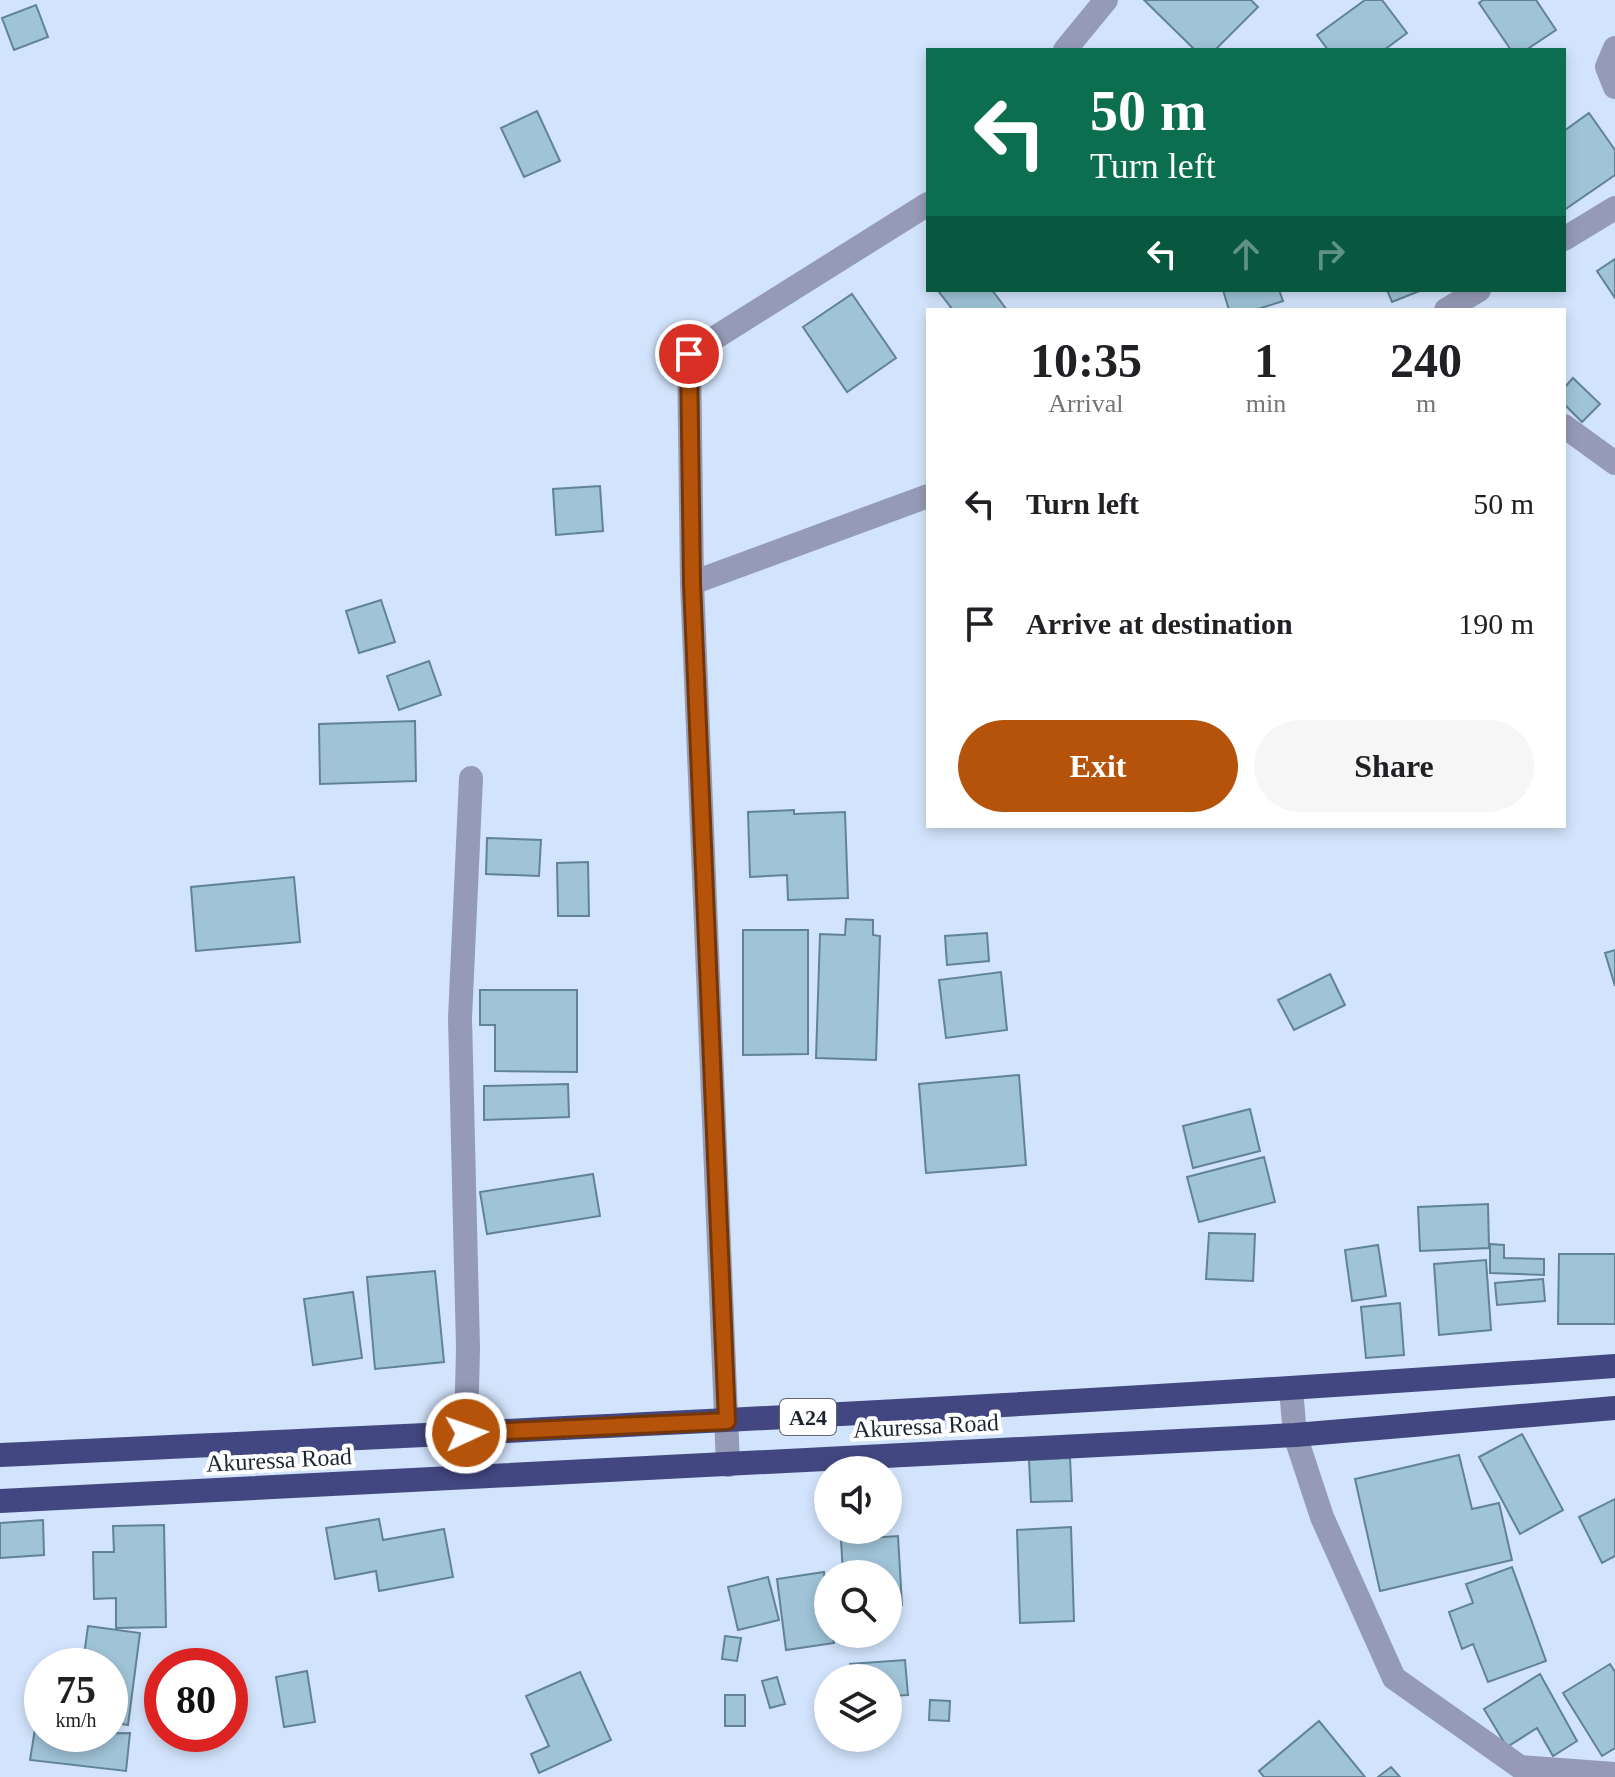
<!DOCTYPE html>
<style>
:root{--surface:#fff;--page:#f6f6f6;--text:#202124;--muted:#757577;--accent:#b45309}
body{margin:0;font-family:Georgia,serif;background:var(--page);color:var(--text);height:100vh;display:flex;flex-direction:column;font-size:30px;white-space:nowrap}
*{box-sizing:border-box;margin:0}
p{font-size:26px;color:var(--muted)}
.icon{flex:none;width:44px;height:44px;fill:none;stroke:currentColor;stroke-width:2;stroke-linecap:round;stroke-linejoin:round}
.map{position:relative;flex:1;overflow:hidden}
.side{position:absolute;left:926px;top:308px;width:640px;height:520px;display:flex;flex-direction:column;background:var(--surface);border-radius:0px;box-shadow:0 4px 12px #0003}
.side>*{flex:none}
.top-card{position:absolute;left:926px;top:48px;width:640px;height:244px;border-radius:0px;box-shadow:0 4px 12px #0003;background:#0b6e4f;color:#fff;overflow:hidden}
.controls{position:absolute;left:814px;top:1456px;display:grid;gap:16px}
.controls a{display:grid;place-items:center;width:88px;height:88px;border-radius:50%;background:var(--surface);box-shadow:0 4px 12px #0003;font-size:40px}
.speed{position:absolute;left:24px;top:1648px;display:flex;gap:16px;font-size:40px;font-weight:700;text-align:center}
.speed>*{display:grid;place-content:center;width:104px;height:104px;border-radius:50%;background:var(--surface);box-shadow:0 4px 12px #0003;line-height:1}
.speed small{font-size:20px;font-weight:400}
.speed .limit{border:12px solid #d22;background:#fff;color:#111}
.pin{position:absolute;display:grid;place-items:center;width:68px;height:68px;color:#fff;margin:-34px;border:4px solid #fff;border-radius:50%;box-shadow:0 2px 8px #0007}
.me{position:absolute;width:88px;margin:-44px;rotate:87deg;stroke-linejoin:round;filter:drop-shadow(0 0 6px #0008)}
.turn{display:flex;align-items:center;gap:28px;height:168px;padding:0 32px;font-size:36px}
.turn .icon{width:104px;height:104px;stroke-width:2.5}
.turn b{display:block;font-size:56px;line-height:68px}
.lanes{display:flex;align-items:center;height:76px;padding:0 32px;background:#0003;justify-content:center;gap:40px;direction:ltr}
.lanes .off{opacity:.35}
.eta{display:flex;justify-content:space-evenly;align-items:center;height:136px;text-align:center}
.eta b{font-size:48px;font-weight:800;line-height:56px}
.action{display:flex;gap:16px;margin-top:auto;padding:16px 32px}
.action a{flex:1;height:92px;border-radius:48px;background:var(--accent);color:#fff;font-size:32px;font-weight:800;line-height:92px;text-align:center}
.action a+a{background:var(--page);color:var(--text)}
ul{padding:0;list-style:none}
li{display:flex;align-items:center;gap:24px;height:120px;padding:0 32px}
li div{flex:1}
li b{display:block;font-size:30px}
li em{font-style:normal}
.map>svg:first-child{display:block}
.building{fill:#9fc3d7;stroke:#618395;stroke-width:2}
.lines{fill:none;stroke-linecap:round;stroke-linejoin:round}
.minor{stroke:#959ab7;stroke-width:24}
.highway{stroke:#434781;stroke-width:24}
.route-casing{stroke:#753606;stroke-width:20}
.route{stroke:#b45309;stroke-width:14}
.labels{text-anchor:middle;stroke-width:8;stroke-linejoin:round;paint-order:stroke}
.shield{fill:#fff;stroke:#61666e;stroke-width:2}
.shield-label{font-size:22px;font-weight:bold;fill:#1d2530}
.street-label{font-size:24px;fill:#1d2530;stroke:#fff}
</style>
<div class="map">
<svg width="1615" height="1777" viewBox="0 0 1615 1777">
<rect width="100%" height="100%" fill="#d2e4fc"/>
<!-- building -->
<path class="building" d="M1144 0H1251L1258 7 1215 50H1195Z
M1365 0H1382L1407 33 1384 50H1328L1317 35Z
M1483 0H1536L1556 30 1526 50H1511L1479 3Z
M36 5 48 37 14 50 2 18Z
M537 111 560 161 524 177 501 128Z
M1589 113 1615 150V175L1564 210V131Z
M1615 259V298L1597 271Z
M942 290H992L1007 310H953L939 292Z
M1223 290H1279L1283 301 1255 310H1229Z
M1387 290H1422L1392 302Z
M852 294 896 358 847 392 803 327Z
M1573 378 1600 404 1582 422 1564 404V388Z
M600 486 603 531 556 535 553 489Z
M381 600 395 642 359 653 346 611Z
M429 661 441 695 399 710 387 676Z
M415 721 416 781 320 784 319 724Z
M794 810V814L845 812 848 898 788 900 787 875 750 877 748 812Z
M487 838 541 840 539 876 486 874Z
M588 862 589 916H558L557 863Z
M294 877 300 942 196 951 191 887Z
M846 919 873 920V935L880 936 876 1060 816 1058 820 934 845 935Z
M743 930H808V1054L743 1055Z
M987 933 989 961 947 965 945 936Z
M1615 950V986L1605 953Z
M1001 972 1007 1030 946 1038 939 980Z
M1330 974 1345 1005 1294 1030 1278 1000Z
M480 990H577V1072L495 1071V1025H480Z
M1019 1075 1026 1165 926 1173 919 1084Z
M568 1084 569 1117 484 1120V1086Z
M1250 1109 1260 1151 1193 1168 1183 1126Z
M1264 1157 1275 1202 1199 1222 1187 1177Z
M593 1174 600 1216 487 1234 480 1192Z
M1488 1204 1489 1248 1420 1251 1418 1207Z
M1209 1233 1255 1234 1253 1281 1206 1279Z
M1490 1244 1504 1245V1258L1544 1259V1275L1490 1273Z
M1378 1245 1386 1296 1352 1301 1345 1250Z
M1559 1254H1615V1324H1558Z
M1486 1260 1491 1330 1439 1335 1434 1264Z
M435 1271 444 1362 375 1369 367 1277Z
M1543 1279 1545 1301 1497 1305 1495 1283Z
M353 1292 362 1358 313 1365 304 1299Z
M1400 1303 1404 1355 1366 1358 1361 1307Z
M1522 1434 1563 1510 1520 1534 1479 1457Z
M1459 1455 1472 1509 1499 1503 1512 1560 1380 1591 1355 1479Z
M1070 1458 1072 1501 1031 1502 1029 1460Z
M1615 1499V1556L1602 1563 1579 1517Z
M379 1519 383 1540 444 1529 453 1577 379 1591 376 1571 335 1579 326 1528Z
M43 1520 44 1555 0 1558V1523Z
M164 1525 166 1627 116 1628V1598L94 1599 93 1552H114L113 1526Z
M1071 1527 1074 1621 1020 1623 1017 1530Z
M898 1536 902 1605 888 1606V1574H843L841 1540Z
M1512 1567 1546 1661 1488 1682 1473 1644 1462 1649 1449 1612 1473 1603 1466 1584Z
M824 1572 828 1634H832L834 1643 786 1650 777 1579Z
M768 1577 779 1620 738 1630 728 1587Z
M88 1626 140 1633 128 1725 110 1722V1666H68L69 1661 83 1663Z
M725 1636 741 1638 737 1661 722 1659Z
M905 1660 908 1695 888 1696V1678H851L850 1664Z
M1610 1664 1615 1672V1748L1602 1756 1563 1693Z
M307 1671 315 1722 284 1727 276 1677Z
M580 1672 611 1740 539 1773 531 1754 549 1746 526 1696Z
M1540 1674 1577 1741 1553 1756 1537 1728 1507 1747 1484 1709Z
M777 1677 785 1704 770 1708 762 1681Z
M41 1692 42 1734 130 1733 126 1771 30 1760Z
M725 1695H745V1726H725Z
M930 1700 950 1701 949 1721 929 1720Z
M1319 1721 1365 1777H1264L1259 1771Z
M1391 1767 1400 1777H1378Z"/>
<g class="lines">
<!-- minor -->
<path class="minor" d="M1615 48 1607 67 1615 87
M1065 50 1106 0
M1564 239 1615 208
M1446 310 1479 290
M1564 426 1615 463
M692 583 928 496
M1291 1389 1295 1435 1322 1517 1394 1678 1520 1767 1615 1774
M466 1433 468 1348 460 1018 471 778
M728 1465 692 583 689 354 928 204"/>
<!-- highway -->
<path class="highway" d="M0 1455C539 1430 1077 1405 1615 1366
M0 1501 1295 1435 1615 1408"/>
</g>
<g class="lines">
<defs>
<path id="route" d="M466 1433 727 1421 692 583 689 354"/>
</defs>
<!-- route casing -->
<use href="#route" class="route-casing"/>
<!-- route -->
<use href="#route" class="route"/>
</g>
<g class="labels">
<!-- shield labels -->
<rect class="shield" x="780" y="1399" width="56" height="36" rx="6"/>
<g class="shield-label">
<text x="808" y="1425">A24</text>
</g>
<!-- street labels -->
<g class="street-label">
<text transform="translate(926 1426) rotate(-3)" y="8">Akuressa Road</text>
<text transform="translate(279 1460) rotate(-3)" y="8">Akuressa Road</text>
</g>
</g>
</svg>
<div class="controls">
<a><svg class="icon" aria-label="sound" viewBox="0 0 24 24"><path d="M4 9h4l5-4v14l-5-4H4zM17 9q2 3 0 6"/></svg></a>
<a><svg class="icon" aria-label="search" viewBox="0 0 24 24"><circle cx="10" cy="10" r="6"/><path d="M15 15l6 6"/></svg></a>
<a><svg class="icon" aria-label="layers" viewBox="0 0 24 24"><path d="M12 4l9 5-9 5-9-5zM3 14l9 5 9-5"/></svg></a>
</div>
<div class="speed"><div>75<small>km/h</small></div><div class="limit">80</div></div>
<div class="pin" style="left:689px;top:354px;background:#d93025"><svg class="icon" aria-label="arrive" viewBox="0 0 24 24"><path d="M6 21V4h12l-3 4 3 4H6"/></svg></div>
<svg class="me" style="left:466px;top:1433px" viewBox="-20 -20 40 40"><circle r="17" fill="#b45309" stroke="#fff" stroke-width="3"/><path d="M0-11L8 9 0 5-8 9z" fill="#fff"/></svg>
<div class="top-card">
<div class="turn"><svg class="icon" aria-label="left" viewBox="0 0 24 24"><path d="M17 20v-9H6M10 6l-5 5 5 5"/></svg><div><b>50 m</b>Turn left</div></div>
<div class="lanes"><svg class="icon" aria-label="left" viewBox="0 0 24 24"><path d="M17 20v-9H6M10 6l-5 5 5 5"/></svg><svg class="icon off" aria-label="ahead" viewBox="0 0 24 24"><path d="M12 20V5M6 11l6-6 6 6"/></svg><svg class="icon off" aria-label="right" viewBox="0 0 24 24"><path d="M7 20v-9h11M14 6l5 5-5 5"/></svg></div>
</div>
<section class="side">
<div class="eta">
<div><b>10:35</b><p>Arrival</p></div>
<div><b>1</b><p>min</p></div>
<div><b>240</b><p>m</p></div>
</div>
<ul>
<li><svg class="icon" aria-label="left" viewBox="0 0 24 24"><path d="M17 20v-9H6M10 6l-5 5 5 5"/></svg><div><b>Turn left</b></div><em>50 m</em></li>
<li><svg class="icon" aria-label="arrive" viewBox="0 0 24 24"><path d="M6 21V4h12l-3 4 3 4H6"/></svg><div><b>Arrive at destination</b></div><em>190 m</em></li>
</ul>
<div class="action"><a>Exit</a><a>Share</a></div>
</section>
</div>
